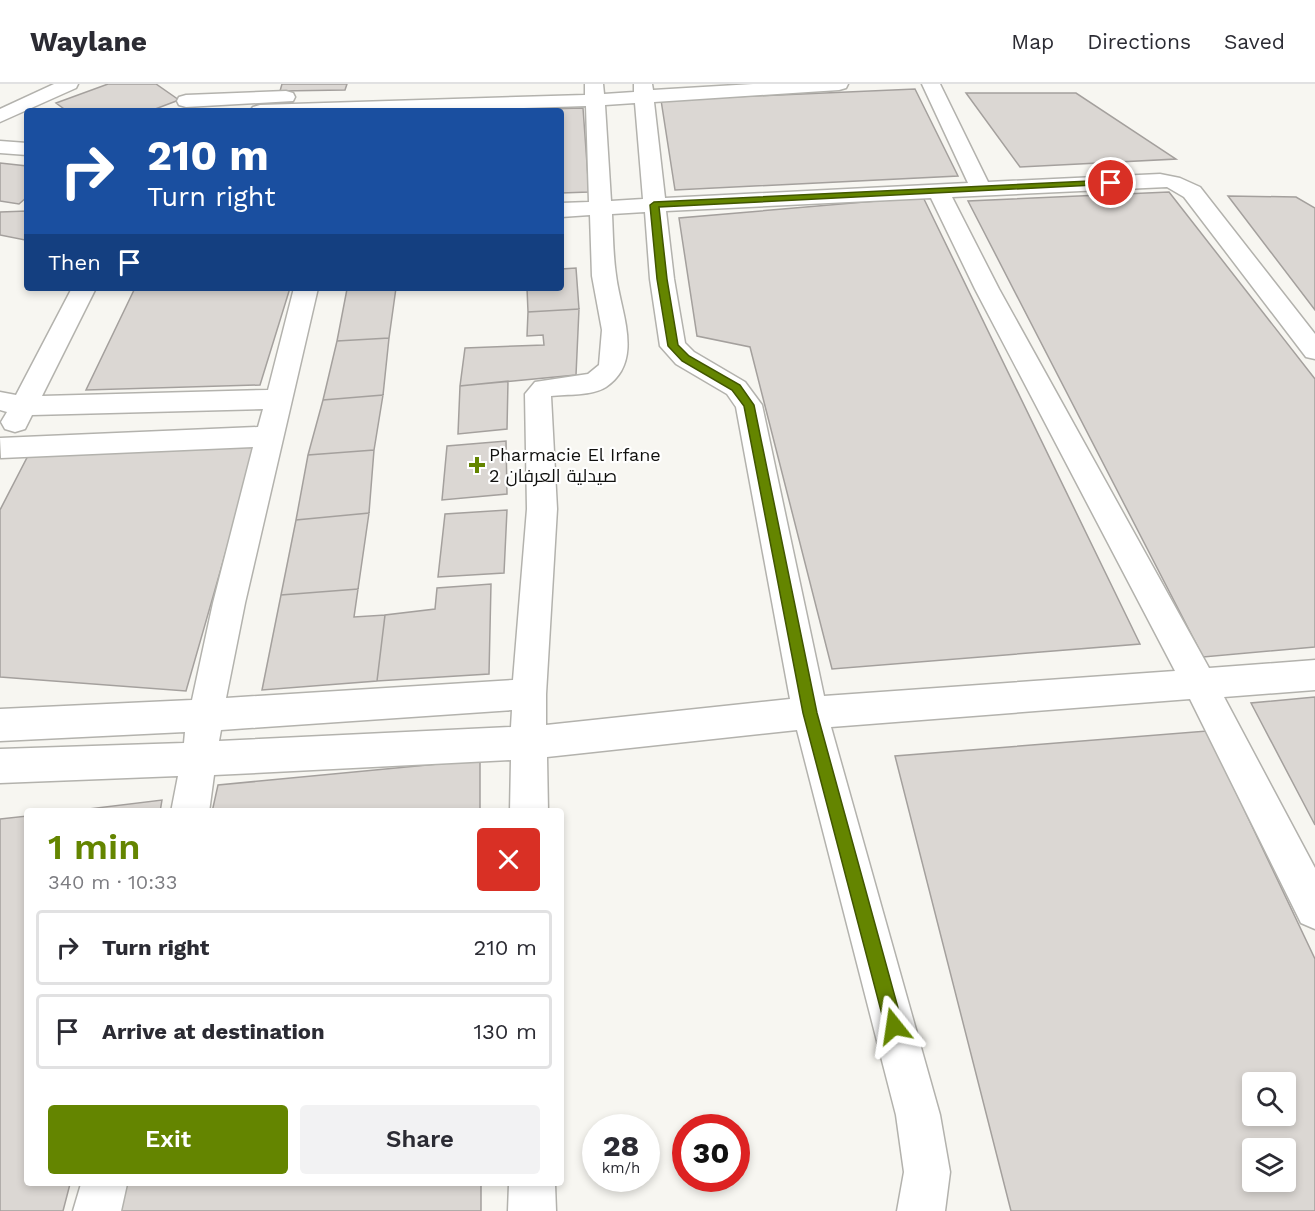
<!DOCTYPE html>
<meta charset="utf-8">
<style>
:root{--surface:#fff;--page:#f2f2f3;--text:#2b2b33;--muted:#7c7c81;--line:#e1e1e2;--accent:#648500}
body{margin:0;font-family:"Work Sans",Cairo,sans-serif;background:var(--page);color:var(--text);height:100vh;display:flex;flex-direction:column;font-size:22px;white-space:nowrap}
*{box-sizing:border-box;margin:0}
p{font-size:20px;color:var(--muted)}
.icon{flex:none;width:33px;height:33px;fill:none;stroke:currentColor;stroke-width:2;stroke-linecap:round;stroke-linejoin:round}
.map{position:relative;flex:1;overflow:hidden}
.panel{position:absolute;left:24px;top:724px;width:540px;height:378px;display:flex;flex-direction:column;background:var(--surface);border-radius:6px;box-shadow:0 3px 9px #0003}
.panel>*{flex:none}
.hud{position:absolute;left:24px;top:24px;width:540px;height:183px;border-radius:6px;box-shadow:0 3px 9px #0003;background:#1a4fa0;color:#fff;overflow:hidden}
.tools{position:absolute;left:1242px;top:988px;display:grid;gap:12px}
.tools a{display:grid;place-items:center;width:54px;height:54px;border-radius:6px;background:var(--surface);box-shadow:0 3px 9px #0003;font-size:30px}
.speed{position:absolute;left:582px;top:1030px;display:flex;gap:12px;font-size:30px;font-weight:700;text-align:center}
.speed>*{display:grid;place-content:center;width:78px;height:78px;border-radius:50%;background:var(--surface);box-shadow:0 3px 9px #0003;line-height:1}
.speed small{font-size:15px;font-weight:400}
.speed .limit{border:9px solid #d22;background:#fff;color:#111}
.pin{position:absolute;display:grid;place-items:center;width:51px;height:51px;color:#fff;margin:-26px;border:3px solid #fff;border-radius:50%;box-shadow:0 2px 6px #0007}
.me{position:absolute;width:66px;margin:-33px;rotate:345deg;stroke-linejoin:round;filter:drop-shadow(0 0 4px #0008)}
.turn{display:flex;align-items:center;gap:21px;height:126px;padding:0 24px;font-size:27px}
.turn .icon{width:78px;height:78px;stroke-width:2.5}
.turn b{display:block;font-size:42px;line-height:51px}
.then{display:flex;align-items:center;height:57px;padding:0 24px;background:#0003;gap:12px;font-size:22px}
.round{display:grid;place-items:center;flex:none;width:63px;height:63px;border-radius:6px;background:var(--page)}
.headline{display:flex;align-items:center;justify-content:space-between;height:102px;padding:0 24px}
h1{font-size:36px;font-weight:600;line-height:45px;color:var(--accent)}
.action{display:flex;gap:12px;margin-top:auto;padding:12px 24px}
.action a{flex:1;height:69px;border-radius:6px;background:var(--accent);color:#fff;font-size:24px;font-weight:600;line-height:69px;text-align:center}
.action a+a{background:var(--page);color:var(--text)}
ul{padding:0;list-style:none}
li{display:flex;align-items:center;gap:18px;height:75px;margin:0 12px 9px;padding:0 12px;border:3px solid var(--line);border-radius:6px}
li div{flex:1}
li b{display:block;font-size:22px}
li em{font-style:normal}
header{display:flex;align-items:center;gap:36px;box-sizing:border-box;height:84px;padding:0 30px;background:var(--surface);border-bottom:2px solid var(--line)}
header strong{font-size:28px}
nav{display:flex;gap:33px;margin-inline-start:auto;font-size:21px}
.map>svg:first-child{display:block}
.building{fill:#dbd7d3;stroke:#a4a09d;stroke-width:1.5;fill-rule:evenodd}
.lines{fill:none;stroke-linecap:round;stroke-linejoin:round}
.street-casing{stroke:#b3b2ad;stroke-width:3}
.street{fill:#fff;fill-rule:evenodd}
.route{fill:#648500;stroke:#415600;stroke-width:1.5}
.poi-dot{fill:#648500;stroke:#fff;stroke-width:2}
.labels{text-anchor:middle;stroke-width:4.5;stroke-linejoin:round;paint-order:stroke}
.poi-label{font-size:18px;fill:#11110f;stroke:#fff;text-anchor:start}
</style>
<header>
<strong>Waylane</strong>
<nav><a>Map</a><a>Directions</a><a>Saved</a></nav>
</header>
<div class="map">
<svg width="1315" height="1127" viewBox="0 0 1315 1127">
<rect width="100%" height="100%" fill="#f7f6f1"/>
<!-- building -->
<path class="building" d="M108 0H156L179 16 150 27H67L56 19Z
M282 0H347L345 6 280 7Z
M915 5 958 92 675 106 661 16Z
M966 9H1076L1176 75 1020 83Z
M583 24 589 108 561 109V27H467Z
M0 79 27 82V113L19 120 0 117Z
M1169 108 1315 295V563L1203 573 968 117Z
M1228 112 1296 113 1315 124V226Z
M923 113 1140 560 832 585 750 263 697 252 679 134Z
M27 127V153L25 156 0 151V128Z
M576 184 579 225 528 228 527 204H561V185Z
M135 204H290L260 301 86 306Z
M396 204 389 254 337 257 347 205Z
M579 225 576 291 460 302 465 264 544 261 543 251 527 252 528 228Z
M389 254 383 311 323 316 337 257Z
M508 297 507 345 458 350 460 302Z
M383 311 374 366 308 371 323 316Z
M506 357 507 410 442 416 447 362Z
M257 359 186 607 0 593V426L33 362Z
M374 366 369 429 296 436 308 371Z
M507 426 504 489 438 493 445 430Z
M369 429 358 505 281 511 296 436Z
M491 500 489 590 377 597 385 531 435 525 437 504Z
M358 505 354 533 385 531 377 597 262 606 281 511Z
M1315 613V741L1251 619Z
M1207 647 1315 875V1127H1011L895 672ZM1252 999H1286V1032H1252ZM1252 1065H1286V1098H1252Z
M480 676V728H212L218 701Z
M162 716 160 728H64Z
M27 732V1100H70L63 1127H0V735Z
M125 1100H481V1127H119Z"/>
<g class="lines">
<defs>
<path id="street" d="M54 0H78L76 4 0 38V25Z
M585 0H603L604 10 634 8V0H652L653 6 753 0H848L846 4 839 6 654 18 665 114 968 99 922 0H940L988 98 1160 90 1180 94 1200 103 1315 250V275L1306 273 1184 113 1167 103 952 113 999 205 1209 584 1315 576V606L1224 613 1315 784V845L1301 839 1190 615 831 643 940 1031 950 1088 945 1127H897L904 1088 896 1031 797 646 547 673 548 728H510L511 676 214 691 209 728H171L178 692 0 699V665L184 659 185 648 0 657V625L192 616 213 519 253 363 1 374 0 354 258 343 263 325 32 331 25 345 15 348 5 345 1 338 7 328 0 326V308L16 311 72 204H96L42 312 268 306 294 204H318L245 519 226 614 513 596 527 425 525 310 535 298 588 290 599 281 602 246 592 192 590 131 561 133V119L589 118 586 22 433 27H250L253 23 260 21 585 11ZM635 19 643 115 611 117 605 21ZM931 114 975 205 1175 587 824 612 762 321 745 298 694 268 685 259 674 195 666 127ZM645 128 650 195 660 262 676 280 727 310 736 323 790 615 546 641V610L557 425 551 312C567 310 592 312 606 303 645 277 620 227 616 191 613 171 613 150 612 130ZM512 626 511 643 219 657 221 646Z
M286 7 293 9 295 13 293 17 186 23 179 21 177 17 179 13 186 11Z
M0 57 27 59V71L0 69Z
M81 1100H127L121 1127H73Z
M509 1100H555L556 1127H508Z"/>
</defs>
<!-- street casing -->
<use href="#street" class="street-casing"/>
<!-- street -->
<use href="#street" class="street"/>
</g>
<!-- route -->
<path class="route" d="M1111 96 1115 99 1114 100 659 123 667 195 678 261 689 272 740 301 754 321 817 629 903 942 900 948 894 951 888 948 885 942 803 629 744 322 732 306 682 277 668 262 657 195 650 121 654 118Z"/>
<!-- markers -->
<path class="poi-dot" d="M474 372h6v6h6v6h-6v6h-6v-6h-6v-6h6z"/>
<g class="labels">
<!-- poi labels -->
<g class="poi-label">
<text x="489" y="377">Pharmacie El Irfane<tspan x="489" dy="21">صيدلية العرفان 2</tspan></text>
</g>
</g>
</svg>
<div class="tools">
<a><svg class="icon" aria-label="search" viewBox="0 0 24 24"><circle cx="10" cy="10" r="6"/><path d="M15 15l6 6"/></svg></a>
<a><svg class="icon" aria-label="layers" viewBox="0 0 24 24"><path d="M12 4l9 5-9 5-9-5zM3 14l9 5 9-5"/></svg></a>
</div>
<div class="speed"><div>28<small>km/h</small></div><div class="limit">30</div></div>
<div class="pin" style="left:1111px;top:99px;background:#d93025"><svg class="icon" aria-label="arrive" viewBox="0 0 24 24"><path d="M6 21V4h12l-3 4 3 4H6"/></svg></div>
<svg class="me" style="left:894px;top:942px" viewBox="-20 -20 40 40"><path d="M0-17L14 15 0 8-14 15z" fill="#648500" stroke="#fff" stroke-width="4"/></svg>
<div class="hud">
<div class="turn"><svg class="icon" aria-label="right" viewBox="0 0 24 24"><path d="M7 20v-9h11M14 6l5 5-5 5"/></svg><div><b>210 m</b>Turn right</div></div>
<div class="then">Then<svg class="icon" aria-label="arrive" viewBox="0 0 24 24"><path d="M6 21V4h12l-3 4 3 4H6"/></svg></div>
</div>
<section class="panel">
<div class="headline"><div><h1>1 min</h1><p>340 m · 10:33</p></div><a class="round" style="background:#d93025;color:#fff"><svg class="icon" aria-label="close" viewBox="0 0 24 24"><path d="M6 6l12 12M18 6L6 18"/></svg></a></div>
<ul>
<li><svg class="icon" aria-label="right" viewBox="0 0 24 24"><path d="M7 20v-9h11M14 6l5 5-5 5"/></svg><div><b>Turn right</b></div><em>210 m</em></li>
<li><svg class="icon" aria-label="arrive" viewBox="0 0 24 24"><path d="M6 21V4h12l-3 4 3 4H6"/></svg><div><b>Arrive at destination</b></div><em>130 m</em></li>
</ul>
<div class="action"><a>Exit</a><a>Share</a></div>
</section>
</div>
